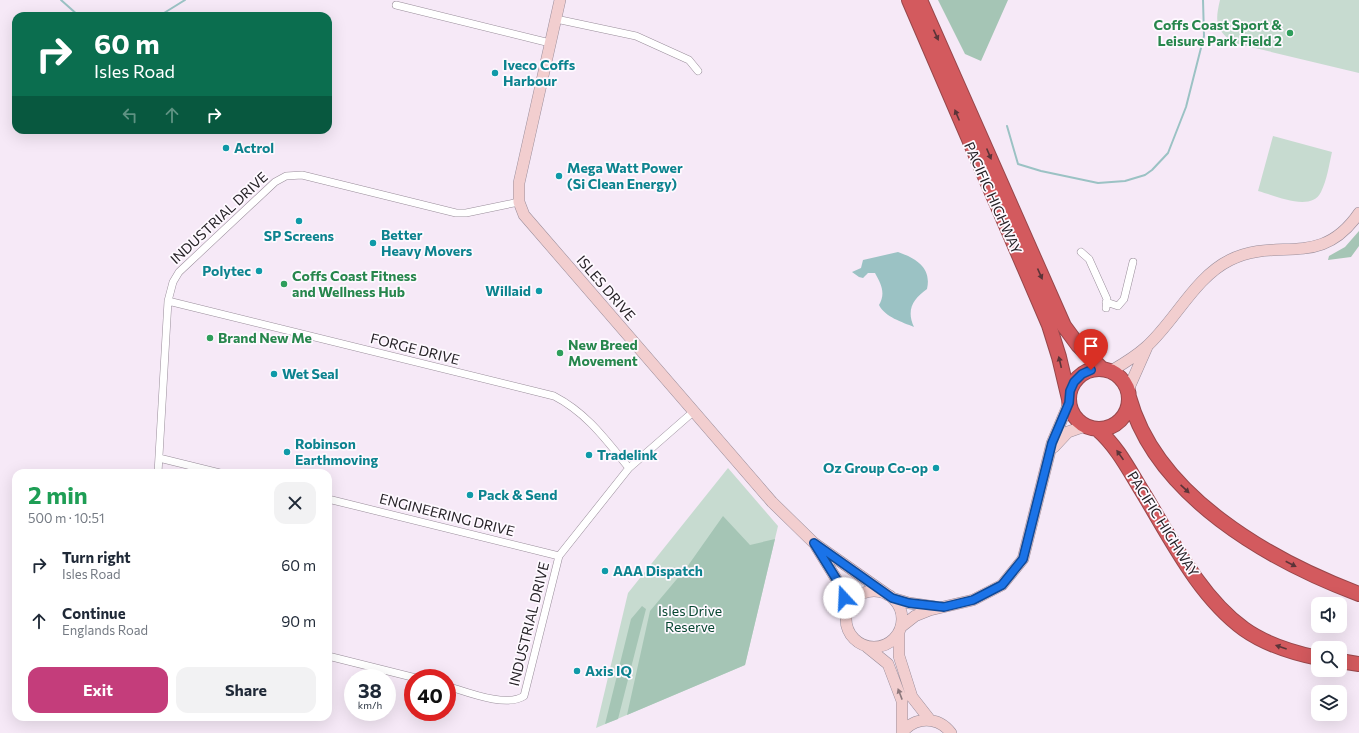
<!DOCTYPE html>
<meta charset="utf-8">
<style>
:root{--surface:#fff;--page:#f2f2f3;--text:#1f2937;--muted:#747a83;--accent:#c43d7b}
body{margin:0;font-family:Commissioner,sans-serif;background:var(--page);color:var(--text);height:100vh;display:flex;flex-direction:column;font-size:15px;white-space:nowrap}
*{box-sizing:border-box;margin:0}
p{font-size:13px;color:var(--muted)}
.icon{flex:none;width:22px;height:22px;fill:none;stroke:currentColor;stroke-width:2;stroke-linecap:round;stroke-linejoin:round}
.map{position:relative;flex:1;overflow:hidden}
.drawer{position:absolute;left:12px;top:469px;width:320px;height:252px;display:flex;flex-direction:column;background:var(--surface);border-radius:12px;box-shadow:0 4px 16px #0002}
.drawer>*{flex:none}
.top-card{position:absolute;left:12px;top:12px;width:320px;height:122px;border-radius:12px;box-shadow:0 4px 16px #0002;background:#0b6e4f;color:#fff;overflow:hidden}
.fabs{position:absolute;left:1311px;top:597px;display:grid;gap:8px}
.fabs a{display:grid;place-items:center;width:36px;height:36px;border-radius:8px;background:var(--surface);box-shadow:0 4px 16px #0002;font-size:20px}
.speed{position:absolute;left:344px;top:669px;display:flex;gap:8px;font-size:20px;font-weight:700;text-align:center}
.speed>*{display:grid;place-content:center;width:52px;height:52px;border-radius:50%;background:var(--surface);box-shadow:0 4px 16px #0002;line-height:1}
.speed small{font-size:10px;font-weight:400}
.speed .limit{border:6px solid #d22;background:#fff;color:#111}
.pin{position:absolute;display:grid;place-items:center;width:34px;height:34px;color:#fff;margin:-41px -17px;border-radius:50% 50% 50% 0;rotate:-45deg;box-shadow:0 0 4px #0007}
.pin .icon{rotate:45deg}
.me{position:absolute;width:44px;margin:-22px;rotate:340deg;stroke-linejoin:round;filter:drop-shadow(0 0 3px #0008)}
.turn{display:flex;align-items:center;gap:14px;height:84px;padding:0 16px;font-size:18px}
.turn .icon{width:52px;height:52px;stroke-width:2.5}
.turn b{display:block;font-size:28px;line-height:34px}
.lanes{display:flex;align-items:center;height:38px;padding:0 16px;background:#0003;justify-content:center;gap:20px;direction:ltr}
.lanes .off{opacity:.35}
.round{display:grid;place-items:center;flex:none;width:42px;height:42px;border-radius:12px;background:var(--page)}
.summary{display:flex;align-items:center;justify-content:space-between;height:68px;padding:0 16px}
h1{font-size:24px;font-weight:700;line-height:30px;color:#1e9e55}
.cta{display:flex;gap:8px;margin-top:auto;padding:8px 16px}
.cta a{flex:1;height:46px;border-radius:12px;background:var(--accent);color:#fff;font-size:16px;font-weight:700;line-height:46px;text-align:center}
.cta a+a{background:var(--page);color:var(--text)}
ul{padding:0;list-style:none}
li{display:flex;align-items:center;gap:12px;height:56px;padding:0 16px}
li div{flex:1}
li b{display:block;font-size:15px}
li em{font-style:normal}
.map>svg:first-child{display:block}
.green{fill:#c7dbd0}
.forest{fill:#a5c5b5}
.water{fill:#9bc2c4}
.lines{fill:none;stroke-linecap:round;stroke-linejoin:round}
.stream{stroke:#9bc2c4;stroke-width:2}
.street-casing{stroke:#998d9a;stroke-width:8}
.secondary-casing{stroke:#998d9a;stroke-width:12}
.highway-casing{stroke:#97474b;stroke-width:16}
.street{stroke:#fff;stroke-width:7}
.secondary{stroke:#f2cecf;stroke-width:11}
.highway{stroke:#d35a5e;stroke-width:14}
.oneway{fill:#5b3438}
.oneway2{fill:#8c787c}
.route-casing{stroke:#114b97;stroke-width:10}
.route{stroke:#1a73e8;stroke-width:7}
.leisure-dot{fill:#2e9e5b;stroke:#fef9ff;stroke-width:1.5}
.culture-dot{fill:#0f9aa8;stroke:#fef9ff;stroke-width:1.5}
.labels{text-anchor:middle;stroke-width:3.5;stroke-linejoin:round;paint-order:stroke}
.leisure-label{font-size:14px;font-weight:bold;fill:#27864d;stroke:#fef9ff;text-anchor:start}
.culture-label{font-size:14px;font-weight:bold;fill:#0d838f;stroke:#fef9ff;text-anchor:start}
.street-label{font-size:14px;fill:#272328;stroke:#fef9ff}
.park-label{font-size:14px;fill:#074731;stroke:#fef9ff}
</style>
<div class="map">
<svg width="1359" height="733" viewBox="0 0 1359 733">
<rect width="100%" height="100%" fill="#f6e9f7"/>
<!-- green -->
<path class="green" d="M1220 0H1359V73L1234 43C1215 30 1215 21 1220 0Z
M1273 136 1332 152C1329 165 1327 180 1321 192 1311 213 1274 195 1258 191Z
M728 468 778 526 745 665 596 728 628 593Z"/>
<!-- forest -->
<path class="forest" d="M938 0H1008L981 61 965 54Z
M1359 231V246L1351 257 1328 260 1329 256 1345 247Z
M723 516 750 545 775 539 745 665 627 715 650 611 687 567Z
M642 606 646 609 618 719 605 724 631 619Z"/>
<!-- water -->
<path class="water" d="M898 252C915 258 932 267 927 289 913 299 906 310 914 327 902 322 885 317 879 305 886 293 881 284 875 273H868L863 278 859 277 852 272 861 268 863 260Z"/>
<g class="lines">
<!-- stream -->
<path class="stream" d="M61 0 79 16
M106 16 164 13 185 0
M1007 126 1018 164 1041 171 1098 183 1125 181 1145 175 1152 170 1168 153 1186 107 1204 36 1203 0"/>
<defs>
<path id="street" d="M396 5 550 43
M556 19 636 36 689 60 698 71
M1081 252 1089 259 1107 299 1106 308
M168 301 554 396C587 413 606 440 629 468
M1106 302 1118 306 1124 299 1133 262
M159 458 220 473
M158 473 168 301 173 282 179 272 275 182 286 176 302 175 456 213H466L519 202
M328 499 559 556
M328 656 416 678
M447 686C467 692 506 708 524 696L559 556 629 468 693 412"/>
<path id="secondary" d="M560 0 519 183V202L524 215 772 502 814 543 888 595
M1111 371C1123 364 1136 356 1146 347 1175 321 1195 277 1230 260 1278 236 1320 270 1359 213
M1128 390 1147 347
M1054 447 1068 432 1085 426
M816 546 840 585 847 611
M846 619a28 28 0 1 1 56 0a28 28 0 1 1-56 0Z
M892 598 909 603 936 607
M901 627 915 616 930 610 973 600 1002 585 1023 559 1052 443 1069 403
M899 632V656L912 697 930 720
M867 647 888 664 902 701V733
M902 733C915 716 938 716 951 733"/>
<path id="highway" d="M909 0 1049 325 1059 357 1069 399
M920 0 1064 326 1078 345 1101 368
M1069 399a30 30 0 1 1 60 0a30 30 0 1 1-60 0Z
M1129 397C1156 496 1269 560 1359 594
M1097 429C1118 447 1130 472 1145 496 1172 541 1200 597 1244 629 1265 644 1294 653 1318 658
M1340 661 1359 664"/>
</defs>
<!-- street casing -->
<use href="#street" class="street-casing"/>
<!-- secondary casing -->
<use href="#secondary" class="secondary-casing"/>
<!-- highway casing -->
<use href="#highway" class="highway-casing"/>
<!-- street -->
<use href="#street" class="street"/>
<!-- secondary -->
<use href="#secondary" class="secondary"/>
<!-- highway -->
<use href="#highway" class="highway"/>
</g>
<!-- one-way arrows -->
<defs><path id="oneway-solid" d="M-6-.8H1V-3.2L6.5 0L1 3.2V.8H-6Z"/></defs>
<g class="oneway">
<use href="#oneway-solid" transform="translate(936 35) rotate(65)"/>
<use href="#oneway-solid" transform="translate(957 115) rotate(-113)"/>
<use href="#oneway-solid" transform="translate(989 154) rotate(67)"/>
<use href="#oneway-solid" transform="translate(1040 274) rotate(66)"/>
<use href="#oneway-solid" transform="translate(1060 362) rotate(-103)"/>
<use href="#oneway-solid" transform="translate(1120 455) rotate(-125)"/>
<use href="#oneway-solid" transform="translate(1185 489) rotate(43)"/>
<use href="#oneway-solid" transform="translate(1291 564) rotate(27)"/>
<use href="#oneway-solid" transform="translate(1281 647) rotate(-161)"/>
</g>
<use class="oneway2" href="#oneway-solid" transform="translate(900 694) rotate(-111)"/>
<g class="lines">
<defs>
<path id="route" d="M844 598 840 585 814 543 892 598 909 603 944 607 973 600 1002 585 1023 559 1052 443 1069 403 1070 391 1074 382 1082 374 1091 370"/>
</defs>
<!-- route casing -->
<use href="#route" class="route-casing"/>
<!-- route -->
<use href="#route" class="route"/>
</g>
<!-- markers -->
<g class="leisure-dot">
<circle cx="1290" cy="33" r="4"/>
<circle cx="284" cy="284" r="4"/>
<circle cx="210" cy="338" r="4"/>
<circle cx="560" cy="353" r="4"/>
</g>
<g class="culture-dot">
<circle cx="495" cy="73" r="4"/>
<circle cx="226" cy="148" r="4"/>
<circle cx="559" cy="176" r="4"/>
<circle cx="299" cy="221" r="4"/>
<circle cx="373" cy="243" r="4"/>
<circle cx="259" cy="271" r="4"/>
<circle cx="539" cy="291" r="4"/>
<circle cx="274" cy="374" r="4"/>
<circle cx="287" cy="452" r="4"/>
<circle cx="589" cy="455" r="4"/>
<circle cx="936" cy="468" r="4"/>
<circle cx="470" cy="495" r="4"/>
<circle cx="605" cy="571" r="4"/>
<circle cx="577" cy="671" r="4"/>
</g>
<g class="labels">
<!-- leisure labels -->
<g class="leisure-label">
<text x="1282" y="30" text-anchor="end">Coffs Coast Sport &amp;<tspan x="1282" dy="16">Leisure Park Field 2</tspan></text>
<text x="292" y="281">Coffs Coast Fitness<tspan x="292" dy="16">and Wellness Hub</tspan></text>
<text x="218" y="343">Brand New Me</text>
<text x="568" y="350">New Breed<tspan x="568" dy="16">Movement</tspan></text>
</g>
<!-- culture labels -->
<g class="culture-label">
<text x="503" y="70">Iveco Coffs<tspan x="503" dy="16">Harbour</tspan></text>
<text x="234" y="153">Actrol</text>
<text x="567" y="173">Mega Watt Power<tspan x="567" dy="16">(Si Clean Energy)</tspan></text>
<text x="381" y="240">Better<tspan x="381" dy="16">Heavy Movers</tspan></text>
<text x="299" y="241" text-anchor="middle">SP Screens</text>
<text x="251" y="276" text-anchor="end">Polytec</text>
<text x="531" y="296" text-anchor="end">Willaid</text>
<text x="282" y="379">Wet Seal</text>
<text x="295" y="449">Robinson<tspan x="295" dy="16">Earthmoving</tspan></text>
<text x="597" y="460">Tradelink</text>
<text x="928" y="473" text-anchor="end">Oz Group Co-op</text>
<text x="478" y="500">Pack &amp; Send</text>
<text x="613" y="576">AAA Dispatch</text>
<text x="585" y="676">Axis IQ</text>
</g>
<!-- street labels -->
<g class="street-label">
<text transform="translate(993 198) rotate(66)" y="5">PACIFIC HIGHWAY</text>
<text transform="translate(219 218) rotate(-43)" y="5">INDUSTRIAL DRIVE</text>
<text transform="translate(606 288) rotate(49)" y="5">ISLES DRIVE</text>
<text transform="translate(415 349) rotate(14)" y="5">FORGE DRIVE</text>
<text transform="translate(447 515) rotate(14)" y="5">ENGINEERING DRIVE</text>
<text transform="translate(1163 524) rotate(58)" y="5">PACIFIC HIGHWAY</text>
<text transform="translate(529 624) rotate(-76)" y="5">INDUSTRIAL DRIVE</text>
</g>
<!-- park labels -->
<g class="park-label">
<text x="690" y="616">Isles Drive<tspan x="690" dy="16">Reserve</tspan></text>
</g>
</g>
</svg>
<div class="fabs">
<a><svg class="icon" aria-label="sound" viewBox="0 0 24 24"><path d="M4 9h4l5-4v14l-5-4H4zM17 9q2 3 0 6"/></svg></a>
<a><svg class="icon" aria-label="search" viewBox="0 0 24 24"><circle cx="10" cy="10" r="6"/><path d="M15 15l6 6"/></svg></a>
<a><svg class="icon" aria-label="layers" viewBox="0 0 24 24"><path d="M12 4l9 5-9 5-9-5zM3 14l9 5 9-5"/></svg></a>
</div>
<div class="speed"><div>38<small>km/h</small></div><div class="limit">40</div></div>
<div class="pin" style="left:1091px;top:370px;background:#d93025"><svg class="icon" aria-label="arrive" viewBox="0 0 24 24"><path d="M6 21V4h12l-3 4 3 4H6"/></svg></div>
<svg class="me" style="left:844px;top:598px" viewBox="-20 -20 40 40"><circle r="19" fill="#fff"/><path d="M0-13L10 11 0 6-10 11z" fill="#1a73e8"/></svg>
<div class="top-card">
<div class="turn"><svg class="icon" aria-label="right" viewBox="0 0 24 24"><path d="M7 20v-9h11M14 6l5 5-5 5"/></svg><div><b>60 m</b>Isles Road</div></div>
<div class="lanes"><svg class="icon off" aria-label="left" viewBox="0 0 24 24"><path d="M17 20v-9H6M10 6l-5 5 5 5"/></svg><svg class="icon off" aria-label="ahead" viewBox="0 0 24 24"><path d="M12 20V5M6 11l6-6 6 6"/></svg><svg class="icon" aria-label="right" viewBox="0 0 24 24"><path d="M7 20v-9h11M14 6l5 5-5 5"/></svg></div>
</div>
<section class="drawer">
<div class="summary"><div><h1>2 min</h1><p>500 m · 10:51</p></div><a class="round"><svg class="icon" aria-label="close" viewBox="0 0 24 24"><path d="M6 6l12 12M18 6L6 18"/></svg></a></div>
<ul>
<li><svg class="icon" aria-label="right" viewBox="0 0 24 24"><path d="M7 20v-9h11M14 6l5 5-5 5"/></svg><div><b>Turn right</b><p>Isles Road</p></div><em>60 m</em></li>
<li><svg class="icon" aria-label="ahead" viewBox="0 0 24 24"><path d="M12 20V5M6 11l6-6 6 6"/></svg><div><b>Continue</b><p>Englands Road</p></div><em>90 m</em></li>
</ul>
<div class="cta"><a>Exit</a><a>Share</a></div>
</section>
</div>
